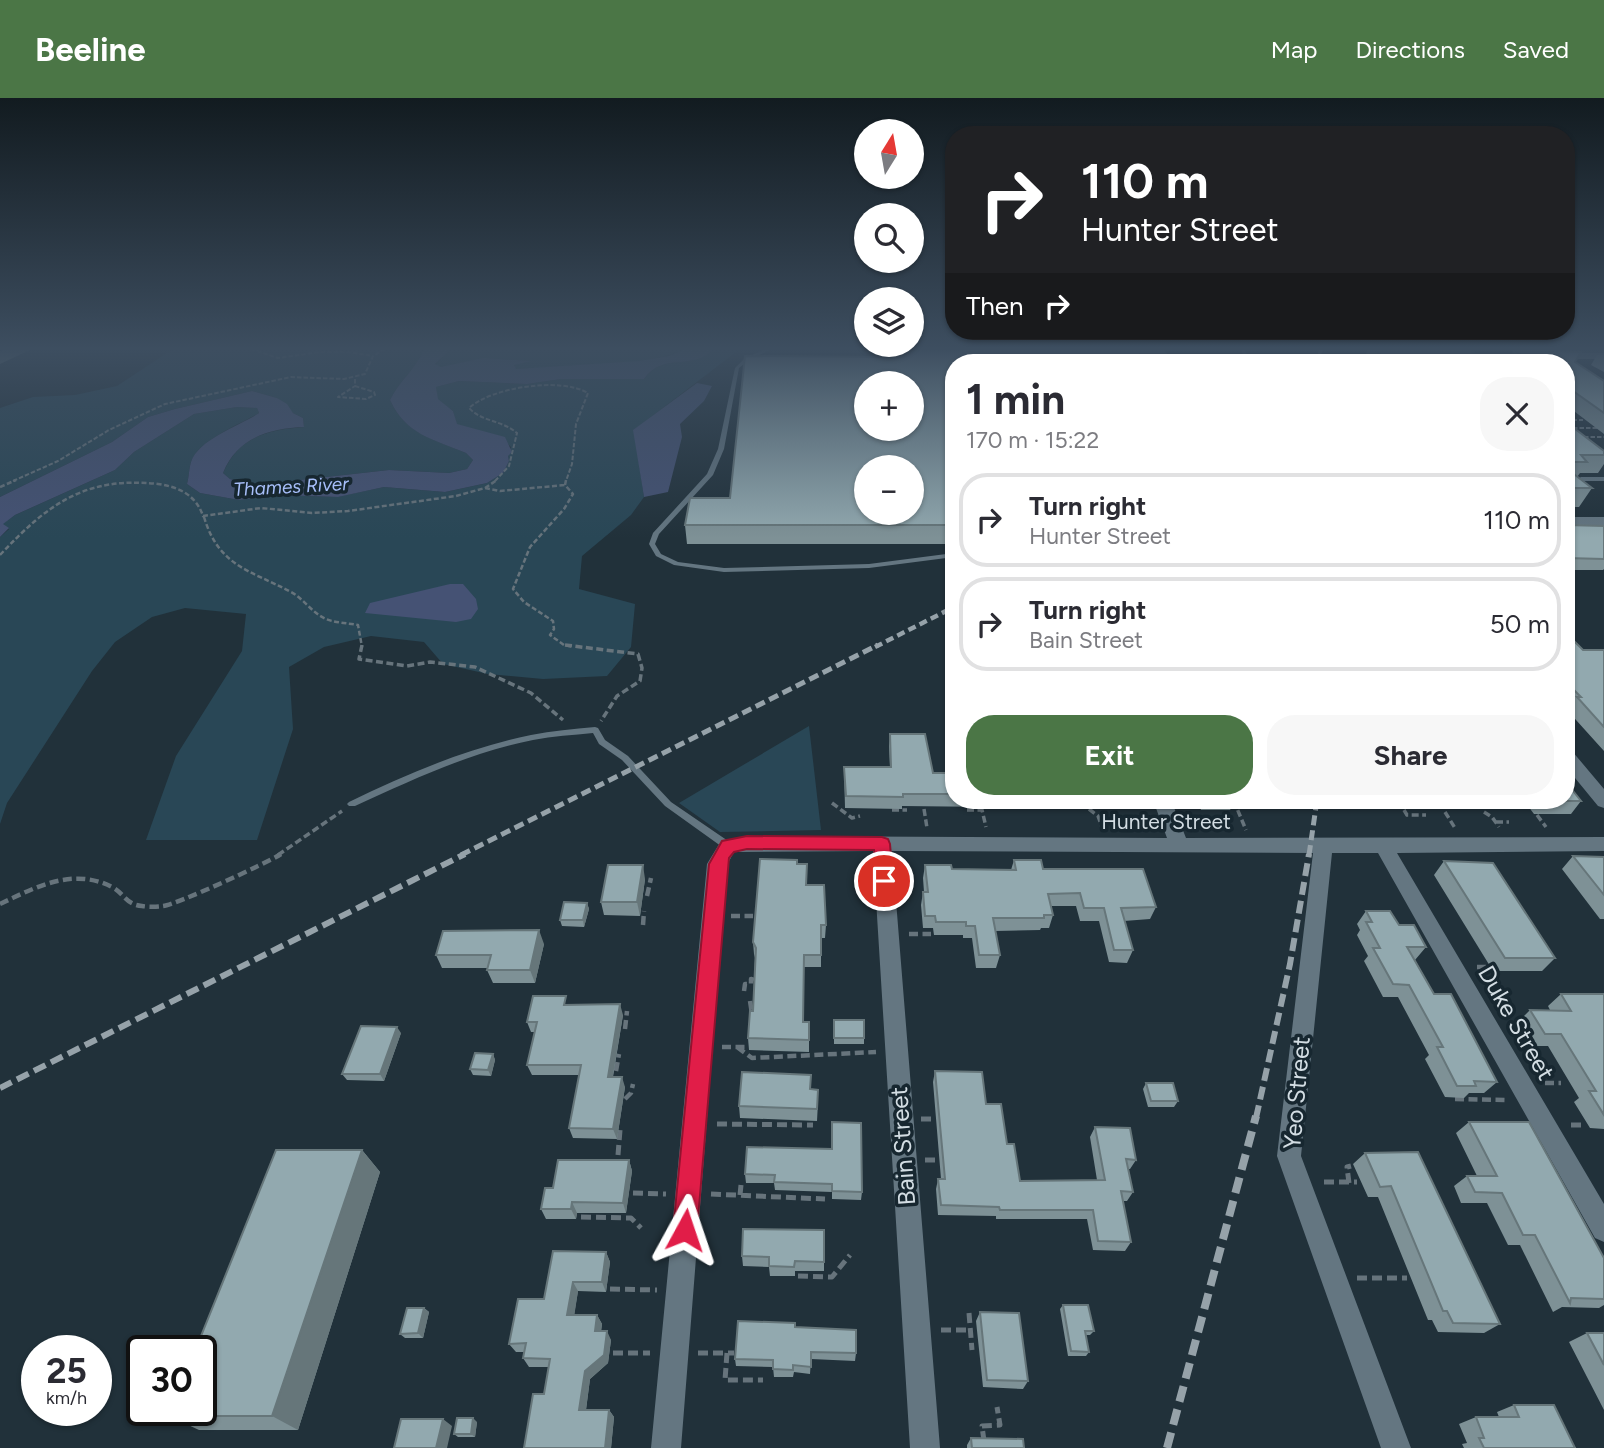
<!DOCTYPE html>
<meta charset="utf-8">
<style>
:root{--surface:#fff;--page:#f7f7f7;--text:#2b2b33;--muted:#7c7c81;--line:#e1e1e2;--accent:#4b7646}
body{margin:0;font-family:Figtree,sans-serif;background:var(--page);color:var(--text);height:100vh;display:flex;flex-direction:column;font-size:26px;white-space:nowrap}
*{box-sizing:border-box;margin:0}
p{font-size:23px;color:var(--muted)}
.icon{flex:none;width:38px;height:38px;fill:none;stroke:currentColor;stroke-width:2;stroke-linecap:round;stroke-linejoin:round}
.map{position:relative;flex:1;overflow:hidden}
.sheet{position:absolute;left:945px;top:256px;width:630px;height:455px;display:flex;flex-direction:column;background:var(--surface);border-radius:28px;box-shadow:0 2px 5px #0004}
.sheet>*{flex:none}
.top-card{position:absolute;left:945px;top:28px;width:630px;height:214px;border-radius:28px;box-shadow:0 2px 5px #0004;background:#202124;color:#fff;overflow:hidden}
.needle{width:46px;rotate:11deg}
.tools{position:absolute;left:854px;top:21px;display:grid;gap:14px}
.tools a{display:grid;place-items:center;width:70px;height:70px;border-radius:50%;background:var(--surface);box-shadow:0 2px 5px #0004;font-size:35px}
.speed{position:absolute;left:21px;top:1237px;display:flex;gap:14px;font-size:35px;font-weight:700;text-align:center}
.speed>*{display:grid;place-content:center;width:91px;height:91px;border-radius:50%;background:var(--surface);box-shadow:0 2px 5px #0004;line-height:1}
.speed small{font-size:18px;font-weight:400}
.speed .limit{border:4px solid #111;border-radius:10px;background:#fff;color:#111}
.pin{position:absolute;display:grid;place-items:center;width:60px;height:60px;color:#fff;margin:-30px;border:4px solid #fff;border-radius:50%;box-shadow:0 2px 7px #0007}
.me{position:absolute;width:77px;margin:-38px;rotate:5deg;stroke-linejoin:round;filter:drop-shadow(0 0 5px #0008)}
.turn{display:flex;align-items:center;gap:24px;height:147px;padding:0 21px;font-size:32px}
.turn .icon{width:91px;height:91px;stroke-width:2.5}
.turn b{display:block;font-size:49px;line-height:60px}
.then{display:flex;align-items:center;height:66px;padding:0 21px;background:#0003;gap:14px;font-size:26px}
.round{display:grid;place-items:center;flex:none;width:74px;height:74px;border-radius:28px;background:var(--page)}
.summary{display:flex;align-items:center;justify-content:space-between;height:119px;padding:0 21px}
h1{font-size:42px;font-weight:700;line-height:52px}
.cta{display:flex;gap:14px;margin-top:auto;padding:14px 21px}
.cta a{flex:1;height:80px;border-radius:28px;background:var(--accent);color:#fff;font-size:28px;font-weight:700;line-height:80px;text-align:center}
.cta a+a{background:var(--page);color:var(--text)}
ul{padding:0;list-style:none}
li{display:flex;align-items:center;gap:21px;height:94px;margin:0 14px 10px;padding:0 7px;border:4px solid var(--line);border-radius:28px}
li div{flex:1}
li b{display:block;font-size:26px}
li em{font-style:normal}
header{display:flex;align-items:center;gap:42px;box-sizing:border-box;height:98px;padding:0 35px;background:var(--accent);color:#fff}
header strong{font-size:33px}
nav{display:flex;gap:38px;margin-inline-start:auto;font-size:24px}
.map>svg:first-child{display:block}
.green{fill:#294756}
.water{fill:#455274}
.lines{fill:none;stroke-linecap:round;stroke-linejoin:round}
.path-far4{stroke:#67747c;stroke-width:2;stroke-dasharray:4.5 2;stroke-linecap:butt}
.path-far3{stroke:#67747c;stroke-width:2.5;stroke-dasharray:5 2.5;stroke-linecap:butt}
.path-far2{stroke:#67747c;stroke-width:3.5;stroke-dasharray:7 3.5;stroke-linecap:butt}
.path-far1{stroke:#67747c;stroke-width:4.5;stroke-dasharray:9 4.5;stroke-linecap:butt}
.path{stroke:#67747c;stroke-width:5;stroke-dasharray:10 5;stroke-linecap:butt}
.lane{fill:#647681;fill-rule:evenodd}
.street{fill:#647681;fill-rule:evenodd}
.rail-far4{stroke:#96a2a9;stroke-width:3.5;stroke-dasharray:6 3.5;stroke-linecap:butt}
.rail-far3{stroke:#96a2a9;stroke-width:4.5;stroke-dasharray:8 4.5;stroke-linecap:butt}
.rail-far2{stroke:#96a2a9;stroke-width:5;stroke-dasharray:10 5;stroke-linecap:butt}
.rail-far1{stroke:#96a2a9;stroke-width:6;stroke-dasharray:13 6;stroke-linecap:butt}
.rail{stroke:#96a2a9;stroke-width:8;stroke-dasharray:16 8;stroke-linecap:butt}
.wall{fill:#7e9196}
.shaded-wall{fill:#66767a}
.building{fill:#92a9af;stroke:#66767a;stroke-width:2;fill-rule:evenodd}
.route{fill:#e11d48;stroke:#92132f;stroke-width:2}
.labels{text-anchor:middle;stroke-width:7;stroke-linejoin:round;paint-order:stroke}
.far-water-label{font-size:19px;font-style:italic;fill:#a7bef9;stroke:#172730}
.street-label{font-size:21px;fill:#d3dde3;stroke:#172730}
.near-street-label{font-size:24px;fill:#d3dde3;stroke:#172730}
</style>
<header>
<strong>Beeline</strong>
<nav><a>Map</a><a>Directions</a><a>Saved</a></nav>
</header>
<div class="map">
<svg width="1604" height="1350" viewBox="0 0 1604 1350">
<rect width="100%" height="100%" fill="#21313a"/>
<!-- green -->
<path class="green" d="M173 251H424C416 271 399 283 390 302 406 337 434 341 466 355L473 362 467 371 449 375 389 372 264 386 245 385 230 381 223 375C239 338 268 332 304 329L303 320 293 315 277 300 252 293 175 311 148 319 112 344 0 399V310L33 299 75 297 117 288Z
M451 251H685C653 265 617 265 582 267 559 268 538 271 515 271L514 266 529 263C508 262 487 258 467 264 456 267 446 272 435 267Z
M714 251H740L634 332 644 399 631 417 582 458 579 491 635 506 631 549 607 578 543 581 488 576 443 566 424 544 371 538 324 549 289 569 293 631 257 742H146L176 658 242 553 246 516 185 510 152 519 115 544 92 573 7 705 0 726V439L9 431 2 426 15 417 115 372 134 354 194 316 237 309 257 310 259 315C241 326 198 342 191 364 189 370 189 379 187 386L200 395 239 402 277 397 337 399 384 389 445 394 487 385 503 375 509 363 508 358 511 349 507 345 456 326 453 313 437 301 436 289 459 283 527 286 561 281H644C665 253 692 274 714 251Z
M809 628 821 732 720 734 679 705Z"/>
<!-- water -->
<path class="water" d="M424 251H451L435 266 441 269 483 260 531 263 514 267 516 271 639 263 669 258 685 251H714C692 274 664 253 644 281H561L527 286 459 283 436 289 438 301 453 313 457 326 505 339 512 354 508 358 509 363 503 375 487 385 445 394 384 389 338 399 277 397 239 402 200 395 187 386C189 379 189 370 191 364 198 341 241 327 259 315L257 310 237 309 194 316 134 354 115 372 15 417 3 426 9 430 0 439V399L4 397 112 344 148 319 175 311 252 293 277 300 287 306 293 315 303 320 304 329C270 330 237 340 223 375L230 381 245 385 264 386 389 372 449 375 467 371 473 362 466 355C433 341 406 337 390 302 399 283 416 271 424 251Z
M697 285 712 288 704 303 680 326 682 339 668 394 644 399 633 332Z
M450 486H463L476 501 478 511 471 521 456 524 365 515 370 505Z"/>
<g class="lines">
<!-- path-far4 -->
<path class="path-far4" d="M251 251 278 260 320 254H348L373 258
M355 281V288
M355 288 374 294 375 297 366 301 338 299Z
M1566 322H1583
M1573 330H1598
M1584 339H1604
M13 383 58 363 109 332 165 306 291 279 344 281 365 276 373 258 385 251
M495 383 509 368 517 335C502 322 482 324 469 310 492 289 561 279 588 295L576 326 572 366 566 383"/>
<!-- path-far3 -->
<path class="path-far3" d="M566 382 565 387 573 396 564 411 530 449 513 491 524 504 553 523 554 531 550 537 564 547 573 549
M0 389 16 382
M485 390 497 382
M204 419C219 469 250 472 291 494 304 501 312 515 326 521 336 525 347 525 358 527L362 549
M0 457C48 406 85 378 158 386 179 389 196 397 203 418L261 410 312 415 348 413 456 398 485 390 500 393 565 387"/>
<!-- path-far2 -->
<path class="path-far2" d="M362 547 359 561 407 568 430 564 475 569 531 595 563 622
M565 547 638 556 642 570 640 583 617 598 601 623
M1237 702 1236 708 1246 732
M832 705 852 720 860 718
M1011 709H1022
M1052 709 1064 708
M924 711 927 730
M1089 711 1098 718 1103 732
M892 712H907
M967 712H982L986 729
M1404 712 1407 717H1426
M1445 714 1455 730
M1484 714 1492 719 1499 729
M1537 717 1546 729
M1496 724H1509
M278 757 342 713"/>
<!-- path-far1 -->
<path class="path-far1" d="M647 798 651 780
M0 806C36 789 73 769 112 789 124 795 126 807 142 808 148 809 157 809 163 808 178 806 267 765 281 756
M731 818H753
M643 827 644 813
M909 836H931
M1477 869H1490
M744 893 745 886H751V881L754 882
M750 903 752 916
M625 931 627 913
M722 949H748
M737 949 752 960 876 954
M616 973 619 956
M1545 985H1561
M625 1001 631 995 633 986
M1455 1001 1505 1002"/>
<!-- path -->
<path class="path" d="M921 1021H933
M717 1026 813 1027
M1571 1027H1585
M618 1057 620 1032
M925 1062H937
M1324 1084H1357
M1349 1085 1347 1069 1351 1068
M633 1095 666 1096
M711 1096 825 1101
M740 1097 741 1087
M581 1119 631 1120 641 1130
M798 1178 832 1179 850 1157
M1357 1180H1407
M610 1191 657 1192
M969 1215 972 1252
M941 1232H970
M613 1255H650
M698 1255H734
M727 1255 725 1282H763
M984 1343 982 1328 1000 1327 997 1309"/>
<!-- lane -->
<path class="lane" d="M766 251H772L749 262 739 270 724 351 713 377 659 436 655 446 661 456 678 464 724 470 869 466 954 455V459L869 470 724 474 674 467 656 458 649 446 653 435 707 376 718 351 735 270 745 260Z
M1241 251H1245L1249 264H1245Z
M1363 257 1367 258 1355 264 1351 263Z
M1604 379V383H1581L1578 381 1581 379Z
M595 629 598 630 605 642 628 658 671 704 731 745 733 748 731 751H725L665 708 622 662 599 646 593 635C573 637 553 638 533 642 471 654 412 682 355 708H349L347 706 349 704C407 676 467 650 531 637 552 633 573 631 595 629Z"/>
<!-- street -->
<path class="street" d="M1604 255V261H1456L1451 258 1456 255Z
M1566 419H1604V427H1566Z
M1566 651 1572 653 1604 691V710L1598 708 1566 669Z
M1153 702H1171L1186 740 1604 739V753L1397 755 1604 1106V1144L1595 1140 1378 755H1332L1301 1058 1411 1350H1381L1277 1058 1313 755 892 753 940 1350H910L873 753 734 754 727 767 681 1350H651L707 766 721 743 747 738 1167 740Z"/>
<!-- rail-far4 -->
<path class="rail-far4" d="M1314 264 1322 251"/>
<!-- rail-far3 -->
<path class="rail-far3" d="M875 549 954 509"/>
<!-- rail-far2 -->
<path class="rail-far2" d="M461 757 878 547
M1309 757 1317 702"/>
<!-- rail-far1 -->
<path class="rail-far1" d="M0 990 465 756
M1256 1020 1290 866 1309 756"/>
<!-- rail -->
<path class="rail" d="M1167 1350 1256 1018"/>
</g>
<!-- wall -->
<path class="wall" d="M886 251H1163L1166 256 1164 264H954V446H687L685 427 730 400 887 259Z
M1368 251H1468L1486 264H1364L1363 263Z
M1514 252 1575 264 1604 283V336L1566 307V264H1507Z
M1597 257H1604V274L1591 267Z
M1566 324 1604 353V366L1598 375H1580L1577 379 1592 390 1579 409H1566Z
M1566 427 1604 428V471L1603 472H1566Z
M1566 535 1583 552H1604V653L1567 612 1569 610 1566 607Z
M890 636 933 675H954V702H1106L1105 707 993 705 992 709 902 708V711L845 710 844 669H890L889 648Z
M1197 702H1236L1230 712H1201Z
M1384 702H1566L1581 703 1571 716H1534L1525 704H1494L1489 711H1389Z
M1573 758 1604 759V821H1600L1562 771Z
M1014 762 1156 809 1150 821 1124 823 1133 852 1127 865 1109 864 1099 823H1080L1076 808H1051L1053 817 1049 830H1041L1040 832 995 833 1000 857 996 870H976L972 840H963V837H934L933 830H923L921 807 923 794H924L923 780 925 767 952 771 1011 772Z
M1444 763 1555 860 1542 873H1493L1434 777Z
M797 766 826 827 825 840H821V869H804L803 924H809V954L749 952 748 940 753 913 755 860 754 856 753 844Z
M645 781 640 818 604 817 601 804Z
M587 805 589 811 584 829 562 828 560 822Z
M1366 813 1399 827 1426 849 1415 862 1434 896 1497 984 1484 995H1469L1464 1000 1445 999 1425 961 1429 957 1398 899H1383L1364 863 1368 858 1357 837 1360 832 1357 826Z
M544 846 535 885H493L487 872 488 870H442L436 857Z
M1561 896H1604V1031L1590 1030 1574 1004 1579 1000 1548 948H1532L1518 924 1530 912H1550L1548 908Z
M568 907 623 917 613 979 625 989 617 1041 573 1040 569 1030 579 977H532L527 967 535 934H531L527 924Z
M834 922 864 940V946H834Z
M401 935 384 983 347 982 342 976Z
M493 956 495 962 491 978 473 977 470 971Z
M935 973 986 1006 1007 1046 1020 1083 1097 1082 1090 1039 1095 1029 1136 1062 1130 1071H1128L1133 1094 1127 1103H1123L1131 1144 1125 1153 1093 1152 1087 1121H996V1118L938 1117 936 1091 938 1081H941L933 984Z
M1146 985 1178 1003 1174 1009H1148L1143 991Z
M810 991 818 1004 817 1023 740 1020 739 1008Z
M1469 1024 1604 1201V1207L1599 1210 1562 1209 1553 1214 1520 1147H1508L1487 1105H1461L1454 1088 1467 1078H1477L1456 1035Z
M747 1049 862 1094 861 1102 832 1101V1094L775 1092 774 1085H746L745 1076Z
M362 1052 380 1074 298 1332H199L169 1318Z
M1365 1055 1500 1226 1484 1235 1438 1234 1432 1222H1428L1378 1099H1368L1353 1066Z
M629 1062 632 1073 626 1115H577L576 1121H546L541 1111 553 1090Z
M824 1132V1173H795V1178H770L769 1169 743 1168 742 1158Z
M606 1154 610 1164 606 1194 578 1193 574 1217H597L602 1226 601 1233 611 1242 608 1265 590 1281 586 1312H609L614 1319 611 1350 544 1296 549 1269H529L523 1260 524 1254H516L509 1246 544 1201Z
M1063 1207 1094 1233 1090 1237H1086L1089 1254 1086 1258H1068L1060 1211Z
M424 1210 429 1214 423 1240H405L400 1236Z
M980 1214 1028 1283 1023 1291 983 1289 976 1223Z
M795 1229 856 1255 855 1263 811 1261 810 1276 794 1274 793 1279H774L773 1269 736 1268 735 1261Z
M1587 1235H1604V1312L1569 1244Z
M1514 1307 1575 1350H1576H1464L1462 1346 1467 1345 1459 1326 1476 1319H1499L1497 1314Z
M477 1324 475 1339H458L454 1336Z
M971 1340 1024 1350H967V1347Z"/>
<!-- shaded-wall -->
<path class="shaded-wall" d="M5 251H32L0 266V253Z
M643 767 645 781 640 818 637 804Z
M587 805 589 811 584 829 583 822Z
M539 832 544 846 535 885 530 872Z
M620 906 623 917 611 989 608 979Z
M397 929 401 935 384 983 380 976Z
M493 956 495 962 491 978 488 972Z
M622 979 625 989 617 1041 613 1031Z
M362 1052 380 1074 298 1332 272 1318Z
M629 1062 632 1073 626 1115 623 1105Z
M572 1104 577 1115 576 1121 571 1111Z
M606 1154 610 1164 606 1194 602 1184Z
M573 1184 578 1193 573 1226 567 1217Z
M424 1210 429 1214 423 1240 418 1235Z
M597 1217 602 1226 600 1242 595 1233Z
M607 1233 611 1242 608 1265 590 1281 585 1319 579 1312 585 1273Z
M609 1312 614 1319 611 1350H605Z
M473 1320 477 1324 475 1339 471 1336Z
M443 1321 452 1328 447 1350H436Z"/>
<!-- building -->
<path class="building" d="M889 251H1163L1166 256H1141L1146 264H954V427H685L690 400H730L745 258 891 259ZM866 285H912V331H866ZM866 369H912V415H866Z
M1374 251H1468L1486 264H1389Z
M1514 252 1581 254 1575 264 1604 283V315L1566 288V264H1532Z
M1566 324 1604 353V357H1581L1587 364H1566Z
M1566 370 1592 390H1566Z
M1566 427 1604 428V461L1566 460Z
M1566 535 1583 552H1604V629L1577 599H1581L1566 584Z
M890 636H925L933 675H954V696H903V699L846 698 844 669H891Z
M1566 684 1581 703H1544L1543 702H1566Z
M1573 758 1604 759V797Z
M760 761 797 762V766H807L806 787H824L826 827H821V857H804L803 924H809V942L748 940 750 913H753L756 850 753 844Z
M1014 762H1041L1043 771H1143L1156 809 1121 810 1133 852H1114L1104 810H1084L1080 795 1048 796 1053 817H1044V820H993L1000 857H979L975 828H966V824H936L935 818H925L923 794H928L925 767H951L952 771 1016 772Z
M1444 763 1493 765 1555 860H1505Z
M608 767H643L637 804H601Z
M564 804 587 805 583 822H560Z
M1366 813H1390L1399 827H1414L1426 849H1407L1434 896H1451L1497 984 1474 983 1476 988H1457L1437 949H1443L1409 887 1393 886 1373 850H1380L1366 824H1372Z
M539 832 530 872H487L491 857H436L443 833Z
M1561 896H1604V1017L1589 993H1596L1561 936H1545L1530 912 1571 913Z
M533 898H566L564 907 620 906 608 979H622L613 1031 569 1030 581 967H527L537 924H527Z
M834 922H864V940H834Z
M361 928 397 929 380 976H342Z
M475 955 493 956 488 972 470 971Z
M935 973 982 974 986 1006H1001L1007 1046H1014L1020 1083 1105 1082 1095 1029 1130 1030 1136 1062 1126 1061 1133 1094 1121 1093 1131 1144 1098 1143 1093 1112H1000L999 1109 941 1107 938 1081H945Z
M742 974 811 977 810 991 818 992 817 1011 739 1008Z
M1146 985H1173L1178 1003H1151Z
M832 1024 861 1025 862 1094 832 1093V1086L774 1084 775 1077 745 1076 747 1049 832 1051Z
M1469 1024H1529L1604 1160V1201L1571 1200 1570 1205 1535 1137H1523L1502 1095 1475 1094 1467 1078H1497Z
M276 1052H362L272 1318H169L171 1312H201V1253H195Z
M1418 1054 1500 1226 1453 1225 1447 1213H1443L1391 1088 1380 1089 1365 1055Z
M558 1062H629L623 1105 572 1104 571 1111H541L545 1090H553Z
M743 1131 824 1132V1164L795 1163 794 1169 769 1168V1159L742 1158Z
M553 1153 606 1154 602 1184H573L567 1217H597L595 1233H607L604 1257 585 1273 579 1312H609L605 1350H524L533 1296H544L550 1261 523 1260 526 1245 509 1246 518 1201H544Z
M1063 1207H1088L1094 1233H1085L1089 1254 1071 1253Z
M407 1210H424L418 1235 400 1236Z
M980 1214 1019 1215 1028 1283 987 1282Z
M738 1223 795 1225V1229L856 1232V1255L811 1254V1269L793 1267V1272L773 1271V1262L735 1261Z
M1587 1235H1604V1267Z
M1514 1307H1554L1575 1350H1576H1484L1479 1340H1484L1476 1319H1519Z
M457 1320H473L471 1336H454Z
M401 1321H443L436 1350H394Z
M971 1340 1023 1341 1024 1350H972Z"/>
<!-- sky -->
<linearGradient id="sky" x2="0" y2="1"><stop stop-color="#121b20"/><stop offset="0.57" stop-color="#3d4e60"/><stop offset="1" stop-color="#3d4e60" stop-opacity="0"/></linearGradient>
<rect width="1604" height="440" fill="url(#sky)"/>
<!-- route -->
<path class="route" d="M747 738 882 739 888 741 890 746 893 783 891 788H878L874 752 747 751 734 754 729 760 697 1132 694 1140 685 1144 677 1140 673 1132 709 766 722 743Z"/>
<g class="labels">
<!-- far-water labels -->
<g class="far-water-label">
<text transform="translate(291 388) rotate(-3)" y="7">Thames River</text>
</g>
<!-- street labels -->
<g class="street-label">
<text x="1166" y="731">Hunter Street</text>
</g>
<!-- near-street labels -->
<g class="near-street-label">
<text transform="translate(1516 925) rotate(60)" y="8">Duke Street</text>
<text transform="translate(1297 995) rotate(-85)" y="8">Yeo Street</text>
<text transform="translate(903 1048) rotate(-94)" y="8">Bain Street</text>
</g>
</g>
</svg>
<div class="tools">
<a><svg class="needle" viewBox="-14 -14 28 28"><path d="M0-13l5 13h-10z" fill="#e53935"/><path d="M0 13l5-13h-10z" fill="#7c7c81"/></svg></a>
<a><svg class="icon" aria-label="search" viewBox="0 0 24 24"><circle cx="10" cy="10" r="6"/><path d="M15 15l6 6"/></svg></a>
<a><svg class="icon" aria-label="layers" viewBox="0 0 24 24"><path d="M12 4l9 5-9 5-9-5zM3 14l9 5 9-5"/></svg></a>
<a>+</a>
<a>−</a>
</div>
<div class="speed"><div>25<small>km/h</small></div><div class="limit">30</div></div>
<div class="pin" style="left:884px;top:783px;background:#d93025"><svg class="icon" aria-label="arrive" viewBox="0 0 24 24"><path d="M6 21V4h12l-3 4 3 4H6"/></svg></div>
<svg class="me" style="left:685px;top:1132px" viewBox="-20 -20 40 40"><path d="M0-17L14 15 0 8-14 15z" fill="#e11d48" stroke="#fff" stroke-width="4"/></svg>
<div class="top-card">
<div class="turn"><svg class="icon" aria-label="right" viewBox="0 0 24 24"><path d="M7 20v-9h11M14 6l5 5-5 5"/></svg><div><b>110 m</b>Hunter Street</div></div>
<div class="then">Then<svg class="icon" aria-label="right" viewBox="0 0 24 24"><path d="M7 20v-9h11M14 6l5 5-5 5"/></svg></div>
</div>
<section class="sheet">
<div class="summary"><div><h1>1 min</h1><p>170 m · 15:22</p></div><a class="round"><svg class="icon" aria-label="close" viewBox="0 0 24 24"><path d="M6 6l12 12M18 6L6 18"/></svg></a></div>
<ul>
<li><svg class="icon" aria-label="right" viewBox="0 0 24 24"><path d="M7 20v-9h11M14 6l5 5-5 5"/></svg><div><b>Turn right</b><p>Hunter Street</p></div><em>110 m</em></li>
<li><svg class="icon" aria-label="right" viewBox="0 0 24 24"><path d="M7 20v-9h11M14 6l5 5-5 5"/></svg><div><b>Turn right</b><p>Bain Street</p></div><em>50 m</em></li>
</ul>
<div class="cta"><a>Exit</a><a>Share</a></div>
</section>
</div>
